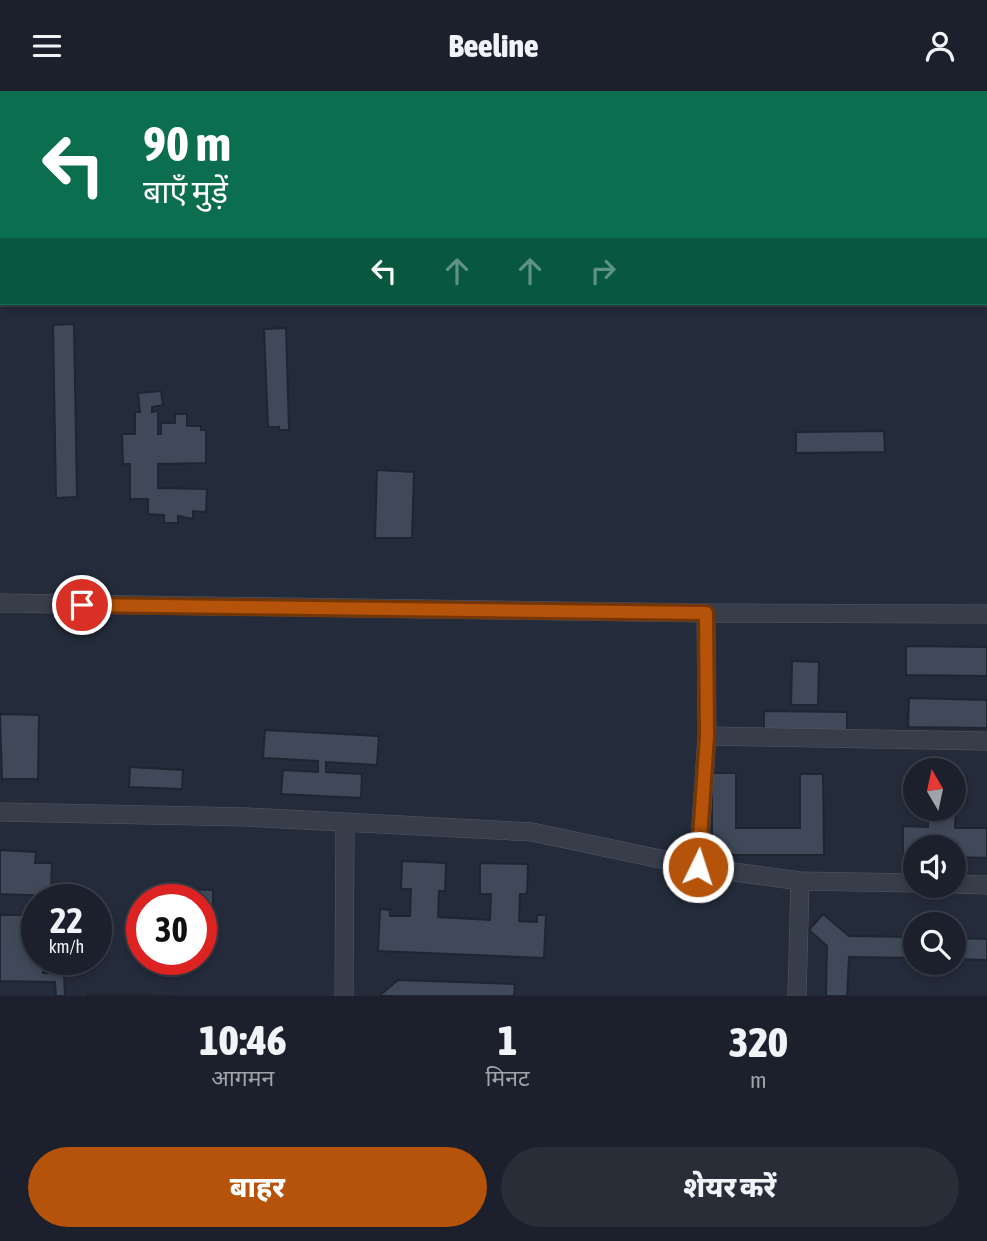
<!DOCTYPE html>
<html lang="hi">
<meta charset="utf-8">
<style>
:root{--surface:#1b202c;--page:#282d38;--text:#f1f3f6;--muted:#a0a3a9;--line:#393e48;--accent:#b45309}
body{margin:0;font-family:"Asap Condensed","Noto Sans Devanagari",sans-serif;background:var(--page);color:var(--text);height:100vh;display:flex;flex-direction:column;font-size:26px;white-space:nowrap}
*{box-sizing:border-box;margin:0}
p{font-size:23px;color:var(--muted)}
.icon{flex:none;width:38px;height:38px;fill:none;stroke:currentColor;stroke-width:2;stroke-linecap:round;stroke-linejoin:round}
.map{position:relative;height:905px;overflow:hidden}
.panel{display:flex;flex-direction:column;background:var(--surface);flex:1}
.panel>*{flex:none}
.hud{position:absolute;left:0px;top:0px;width:987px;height:214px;box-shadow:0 4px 10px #0003,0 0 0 2px var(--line);background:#0b6e4f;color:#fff;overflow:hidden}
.needle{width:46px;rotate:351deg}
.controls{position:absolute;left:903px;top:667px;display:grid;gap:14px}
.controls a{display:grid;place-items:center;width:63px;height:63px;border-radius:50%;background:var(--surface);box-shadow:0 4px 10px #0003,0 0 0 2px var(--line);font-size:35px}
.speed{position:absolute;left:21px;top:793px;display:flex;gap:14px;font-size:35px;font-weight:700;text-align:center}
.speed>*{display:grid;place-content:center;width:91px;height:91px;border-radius:50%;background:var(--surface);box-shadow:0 4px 10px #0003,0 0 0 2px var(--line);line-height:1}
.speed small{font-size:18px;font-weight:400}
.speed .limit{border:10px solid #d22;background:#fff;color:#111}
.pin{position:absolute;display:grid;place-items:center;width:60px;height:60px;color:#fff;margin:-30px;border:4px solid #fff;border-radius:50%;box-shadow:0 2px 7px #0007}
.me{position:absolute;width:77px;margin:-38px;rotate:4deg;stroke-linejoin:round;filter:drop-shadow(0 0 5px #0008)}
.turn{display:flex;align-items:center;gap:24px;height:147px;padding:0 28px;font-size:32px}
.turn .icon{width:91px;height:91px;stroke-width:2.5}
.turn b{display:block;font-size:49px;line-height:60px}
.lanes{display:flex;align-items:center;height:66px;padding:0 28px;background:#0003;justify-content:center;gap:35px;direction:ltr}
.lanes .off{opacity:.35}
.eta{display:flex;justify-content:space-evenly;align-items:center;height:119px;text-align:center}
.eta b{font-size:42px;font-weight:800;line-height:49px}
.cta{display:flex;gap:14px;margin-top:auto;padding:14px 28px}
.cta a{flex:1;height:80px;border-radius:42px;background:var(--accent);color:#fff;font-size:28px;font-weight:800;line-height:80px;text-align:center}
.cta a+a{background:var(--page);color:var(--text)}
header{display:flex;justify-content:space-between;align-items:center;height:91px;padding:0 28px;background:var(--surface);font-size:32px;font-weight:800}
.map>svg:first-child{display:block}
.building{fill:#404959;stroke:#1f2531;stroke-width:2}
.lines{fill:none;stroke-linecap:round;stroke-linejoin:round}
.lane-casing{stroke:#535865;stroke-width:10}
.street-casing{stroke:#535865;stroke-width:19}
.lane{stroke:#383d4a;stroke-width:9}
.street{stroke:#383d4a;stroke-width:18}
.route-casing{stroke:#753606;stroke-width:18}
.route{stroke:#b45309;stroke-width:12}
</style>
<header><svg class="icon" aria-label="menu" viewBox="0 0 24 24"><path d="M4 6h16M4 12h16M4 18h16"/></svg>Beeline<svg class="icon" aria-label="person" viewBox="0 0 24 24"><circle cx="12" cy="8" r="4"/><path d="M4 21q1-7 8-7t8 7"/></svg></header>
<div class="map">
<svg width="987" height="905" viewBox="0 0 987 905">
<rect width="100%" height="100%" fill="#242b3a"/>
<!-- building -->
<path class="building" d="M74 233 77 406 56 407 53 234Z
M286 237 289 339H279V336H268L264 238Z
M161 300 163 314 152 316V321L158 320V343H161V332H175V323H187V335H201V339H206V372L158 373V397L207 398 206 421 193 420V428L178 425V432H164V424L148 423V408H130V373H123L122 343H135V321H140L138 302Z
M884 340 885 361 796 362V341Z
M377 379 414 381 412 447H375Z
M906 555 987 556V585L906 584Z
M792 570 819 571 818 614H791Z
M909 607 987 609V637L908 636Z
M764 620 847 621V646L764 644Z
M0 623 39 624 38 688H2Z
M265 639 379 645 377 674 326 671V681L362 683 361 707 281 703 283 679 318 681V670L263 667Z
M130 676 183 679 182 698 129 696Z
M712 682H736V737H800V683H823L824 764H712Z
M967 687V713H956L955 737H987V767L954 766V756H915V765H903V735L928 736V718H954V688Z
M0 759 36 761 35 772H52L51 805 0 803Z
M402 770 446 772 445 800H439L438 826 490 829 491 803H480V772L528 773 527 803H520L519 830 537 831V824H546L544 867 378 860 380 818 390 819V825H410L411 798H401Z
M185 798 213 799V826H201V808H154V804H185Z
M823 823 849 845 915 846V867L849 866 847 905H826L827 855 809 839Z
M0 824H33V843H37V868H43V882L64 883 65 905H56L55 891 0 890Z
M954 847 987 848V869L954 868Z
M398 889 515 893 514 905H379Z
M87 903 179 905H87Z"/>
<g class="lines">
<defs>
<path id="lane" d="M338 2V0
M0 84H2"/>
<path id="street" d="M19 2V0
M0 512 706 522 987 523
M707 645 987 650
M0 721 247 726 532 741 698 776 800 790 915 792
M698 776 707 645 706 522
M954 793 987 794
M344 905 345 732
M797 905 800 790"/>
</defs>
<!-- lane casing -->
<use href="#lane" class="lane-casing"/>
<!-- street casing -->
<use href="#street" class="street-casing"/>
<!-- lane -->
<use href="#lane" class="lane"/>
<!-- street -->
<use href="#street" class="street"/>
</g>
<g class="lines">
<defs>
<path id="route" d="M82 514 706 522 707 645 698 776"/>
</defs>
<!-- route casing -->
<use href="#route" class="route-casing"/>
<!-- route -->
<use href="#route" class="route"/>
</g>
</svg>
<div class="controls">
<a><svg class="needle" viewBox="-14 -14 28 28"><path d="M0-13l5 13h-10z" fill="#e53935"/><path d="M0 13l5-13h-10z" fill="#a0a3a9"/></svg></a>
<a><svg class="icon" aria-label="sound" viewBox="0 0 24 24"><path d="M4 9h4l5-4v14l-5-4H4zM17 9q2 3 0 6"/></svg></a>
<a><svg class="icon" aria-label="search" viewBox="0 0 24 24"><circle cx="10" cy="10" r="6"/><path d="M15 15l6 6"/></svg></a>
</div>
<div class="speed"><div>22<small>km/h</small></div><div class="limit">30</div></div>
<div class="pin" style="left:82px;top:514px;background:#d93025"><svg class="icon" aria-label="arrive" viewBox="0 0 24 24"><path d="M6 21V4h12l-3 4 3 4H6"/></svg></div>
<svg class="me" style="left:698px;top:776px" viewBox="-20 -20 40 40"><circle r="17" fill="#b45309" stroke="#fff" stroke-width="3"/><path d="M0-11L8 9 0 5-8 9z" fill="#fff"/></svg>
<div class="hud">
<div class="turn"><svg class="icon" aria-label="left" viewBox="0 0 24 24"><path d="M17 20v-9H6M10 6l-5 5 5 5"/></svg><div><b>90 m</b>बाएँ मुड़ें</div></div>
<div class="lanes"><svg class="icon" aria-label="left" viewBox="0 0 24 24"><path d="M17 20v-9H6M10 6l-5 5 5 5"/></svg><svg class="icon off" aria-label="ahead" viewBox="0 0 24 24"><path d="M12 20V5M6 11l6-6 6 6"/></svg><svg class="icon off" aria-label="ahead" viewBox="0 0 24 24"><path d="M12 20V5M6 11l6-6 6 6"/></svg><svg class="icon off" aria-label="right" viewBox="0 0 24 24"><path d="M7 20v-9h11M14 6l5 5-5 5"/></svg></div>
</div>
</div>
<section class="panel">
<div class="eta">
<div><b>10:46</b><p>आगमन</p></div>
<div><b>1</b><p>मिनट</p></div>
<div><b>320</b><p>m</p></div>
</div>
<div class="cta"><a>बाहर</a><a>शेयर करें</a></div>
</section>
